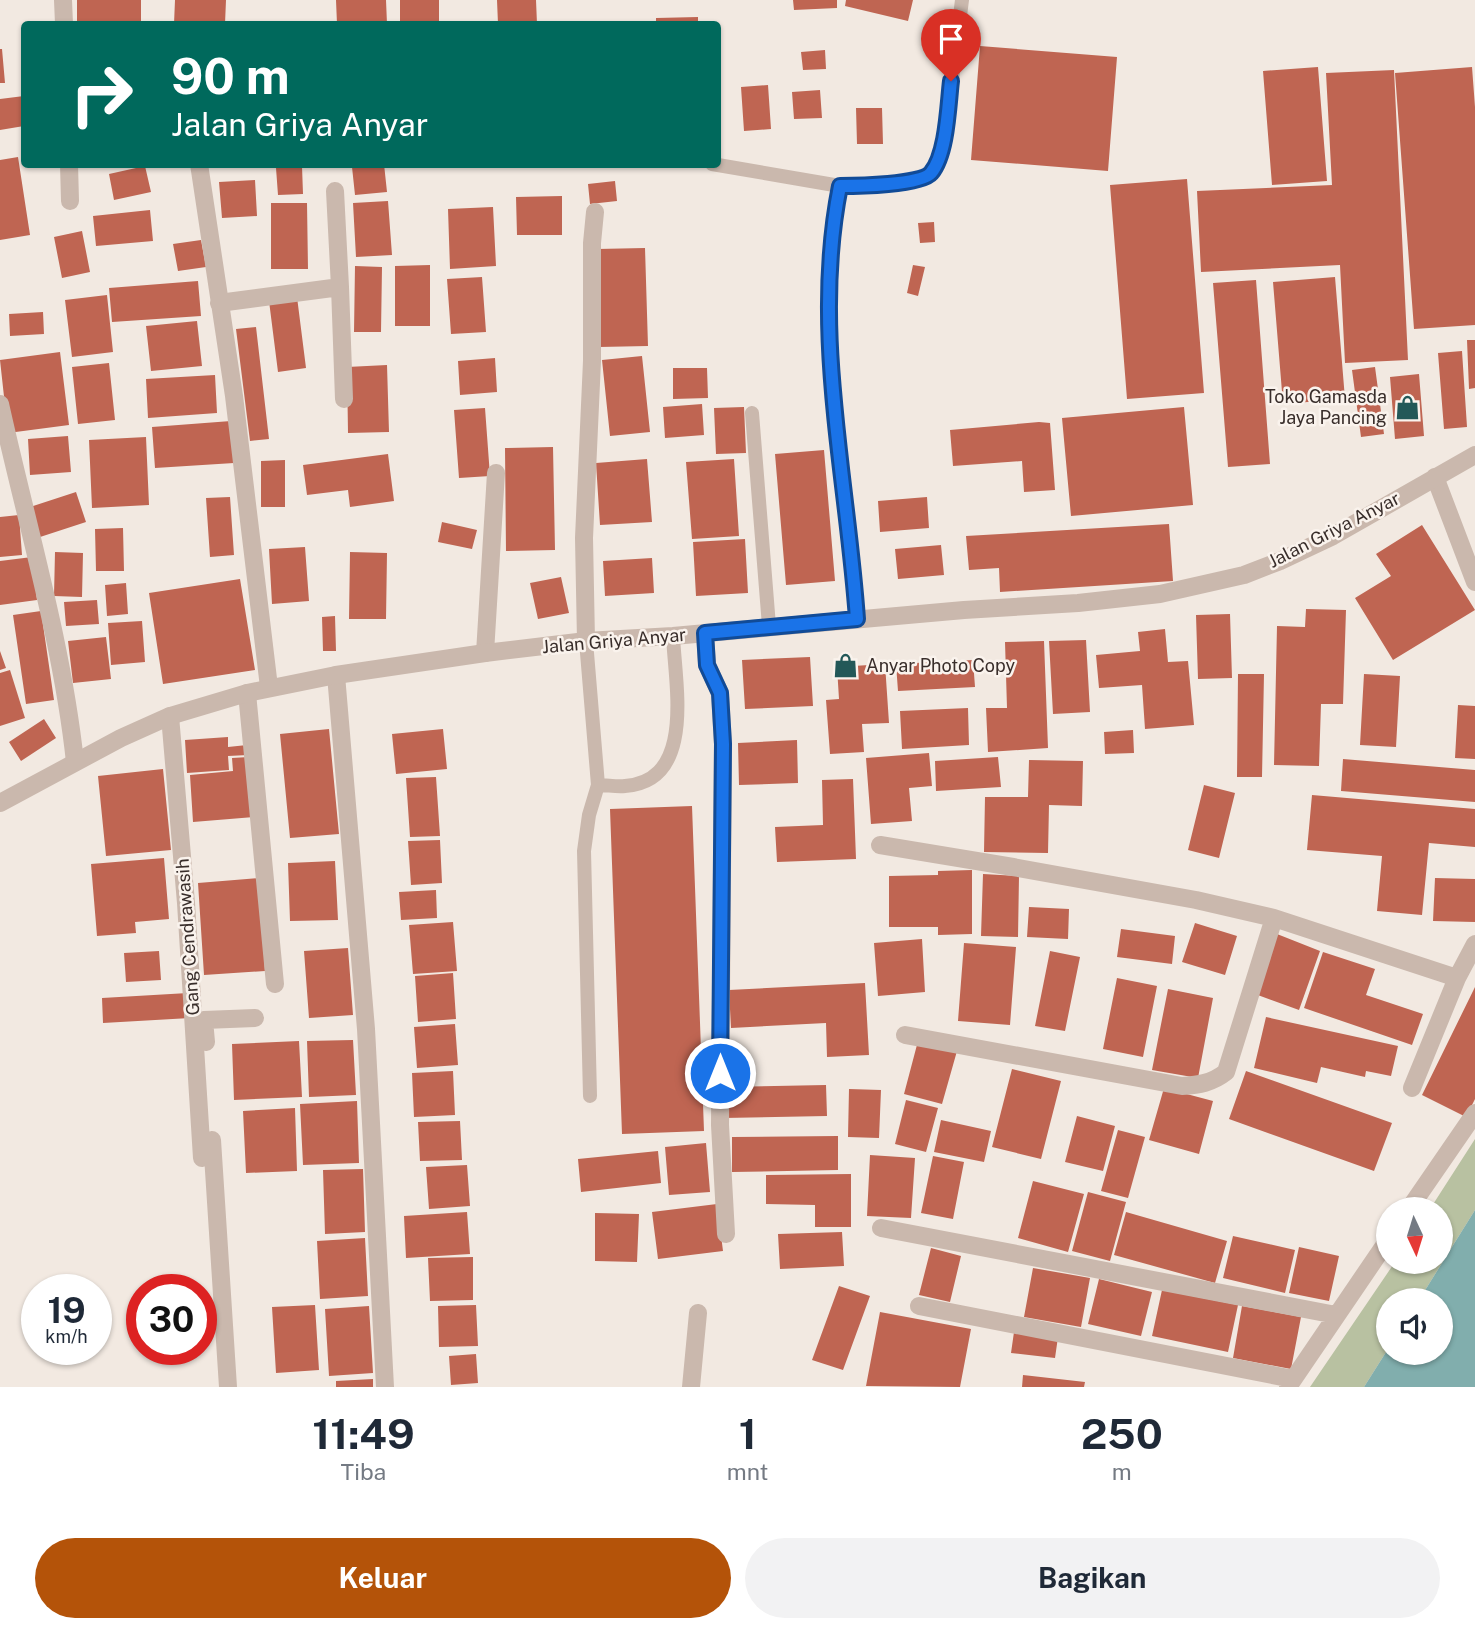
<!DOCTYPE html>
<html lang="id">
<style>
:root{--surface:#fff;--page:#f2f2f3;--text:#1f2937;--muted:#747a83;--accent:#b45309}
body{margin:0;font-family:"Public Sans",sans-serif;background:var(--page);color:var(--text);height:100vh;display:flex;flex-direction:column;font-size:26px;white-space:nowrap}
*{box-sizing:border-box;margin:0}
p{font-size:23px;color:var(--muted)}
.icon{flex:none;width:38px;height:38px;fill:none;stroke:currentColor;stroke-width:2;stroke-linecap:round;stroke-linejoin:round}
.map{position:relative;height:1387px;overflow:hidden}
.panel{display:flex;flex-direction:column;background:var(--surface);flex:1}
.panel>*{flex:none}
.hud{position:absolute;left:21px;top:21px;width:700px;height:147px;border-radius:7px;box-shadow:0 2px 5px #0004;background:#00695c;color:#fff;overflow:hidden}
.needle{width:46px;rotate:176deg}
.buttons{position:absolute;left:1376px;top:1197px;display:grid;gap:14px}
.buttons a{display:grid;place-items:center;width:77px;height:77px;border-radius:50%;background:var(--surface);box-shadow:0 2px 5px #0004;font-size:35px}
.speed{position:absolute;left:21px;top:1274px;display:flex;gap:14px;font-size:35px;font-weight:700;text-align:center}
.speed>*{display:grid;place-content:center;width:91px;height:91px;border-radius:50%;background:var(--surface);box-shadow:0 2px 5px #0004;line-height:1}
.speed small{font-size:18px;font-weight:400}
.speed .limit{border:10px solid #d22;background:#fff;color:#111}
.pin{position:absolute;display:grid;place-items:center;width:60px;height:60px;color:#fff;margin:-72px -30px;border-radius:50% 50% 50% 0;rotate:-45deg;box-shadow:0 0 7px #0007}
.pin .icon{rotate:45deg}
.me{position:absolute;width:77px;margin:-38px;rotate:0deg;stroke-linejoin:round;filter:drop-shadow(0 0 5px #0008)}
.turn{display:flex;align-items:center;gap:24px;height:147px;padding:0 35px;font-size:32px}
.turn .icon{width:91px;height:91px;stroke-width:2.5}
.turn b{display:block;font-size:49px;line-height:60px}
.eta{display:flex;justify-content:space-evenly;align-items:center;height:119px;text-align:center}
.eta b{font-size:42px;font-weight:700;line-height:49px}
.action{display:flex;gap:14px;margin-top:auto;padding:14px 35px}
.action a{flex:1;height:80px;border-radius:42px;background:var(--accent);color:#fff;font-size:28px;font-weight:700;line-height:80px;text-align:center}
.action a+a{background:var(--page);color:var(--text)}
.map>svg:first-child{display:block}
.green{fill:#b8c1a1}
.water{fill:#81aead}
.building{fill:#bf6552}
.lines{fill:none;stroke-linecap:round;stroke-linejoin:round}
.service{stroke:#cab8ad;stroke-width:14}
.minor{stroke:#cab8ad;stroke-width:18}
.tertiary{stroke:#cab8ad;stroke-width:18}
.route-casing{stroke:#114b97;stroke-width:18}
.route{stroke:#1a73e8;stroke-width:12}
.labels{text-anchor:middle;stroke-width:5;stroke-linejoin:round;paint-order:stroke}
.poi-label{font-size:18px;fill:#392e2b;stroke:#faf3ed;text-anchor:end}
.street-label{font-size:18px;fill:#392e2b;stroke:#faf3ed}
</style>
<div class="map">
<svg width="1475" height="1387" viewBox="0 0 1475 1387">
<rect width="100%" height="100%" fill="#f2e9e1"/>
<!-- green -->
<path class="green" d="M1475 1139V1210L1419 1300H1388V1349L1364 1387H1310L1395 1262H1440V1209H1430Z"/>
<!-- water -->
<path class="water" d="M1475 1210V1387H1364L1388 1349V1353H1440V1300H1419Z"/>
<!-- building -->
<path class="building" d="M77 0H141V24H77Z
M175 0H226L225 24H174Z
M336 0H386L387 24H337Z
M400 0H439V24H400Z
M497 0H536L537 24H498Z
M793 0H837V8L794 10Z
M846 0H913L908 21 845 6Z
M698 17V24H656V18Z
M980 46 1117 57 1108 171 971 160Z
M0 49H2L5 83H0Z
M825 50 826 69 803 70 801 52Z
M1318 67 1327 181 1272 185 1263 71Z
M1472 67 1475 107V325L1414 329 1395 73Z
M1394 70 1408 360 1345 363 1340 265 1201 272 1197 191 1332 185 1326 73Z
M768 85 771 129 744 131 741 87Z
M820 90 822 118 794 119 792 92Z
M24 96V126L0 130V99Z
M856 108H882L883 144H857Z
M18 157 30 235 0 240V160Z
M384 164 387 192 355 195 352 167Z
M145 166 151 192 114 200 109 174Z
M302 166 303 194 278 195 276 168Z
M1187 179 1204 393 1127 399 1110 185Z
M255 180 257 216 222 218 219 182Z
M615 181 617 201 590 204 588 184Z
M562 196V235H517L516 197Z
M388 201 392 255 356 257 353 203Z
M271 203H307L308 269H271Z
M493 207 496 266 450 269 448 209Z
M150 210 153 241 96 246 93 216Z
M934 222 935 242 920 243 918 223Z
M82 231 90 272 62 278 54 237Z
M201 240 206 267 178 271 173 244Z
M645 248 648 346 599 347 597 249Z
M430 265V326H395V266Z
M913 265 925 267 918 296 907 293Z
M355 266 382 267 381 332H354Z
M482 277 486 332 451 334 447 279Z
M1335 277 1345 399 1283 404 1273 282Z
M1256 280 1270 464 1228 467 1213 283Z
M198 281 201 316 112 322 109 288Z
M107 295 113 352 72 357 65 300Z
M297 297 306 368 278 372 269 301Z
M43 312 44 334 10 336 9 314Z
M197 321 202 366 151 371 146 326Z
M256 327 269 439 250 441 236 329Z
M1467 340H1475V388L1469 389Z
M1462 351 1467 427 1444 429 1438 353Z
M60 352 69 425 8 433 0 360Z
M642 356 650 432 610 436 602 360Z
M495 358 497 392 460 395 458 361Z
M109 363 115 420 78 424 72 367Z
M387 365 389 432 348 433 347 367Z
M1375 367 1384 434 1361 437 1352 370Z
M673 368H707L708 398 673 399Z
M1419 374 1424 436 1395 439 1390 377Z
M215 375 217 413 148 418 146 379Z
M702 404 704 435 665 438 663 407Z
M744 407 746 453 716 454 714 408Z
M1184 407 1193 505 1071 516 1062 418Z
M485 408 490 476 459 478 454 410Z
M231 421 234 463 155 468 152 427Z
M1039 422 1050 423 1055 490 1024 492 1022 461 953 466 950 430Z
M68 436 71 472 30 475 28 439Z
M146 437 149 505 92 508 89 440Z
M553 447 555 550 506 551 505 448Z
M824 450 835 581 786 585 775 454Z
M388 454 394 501 350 507 348 490 307 495 303 465Z
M647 459 652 522 600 525 596 463Z
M734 459 739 536 692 539 686 462Z
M285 460V507H261V461Z
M76 492 86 522 37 538 27 508Z
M230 497 234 555 210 557 206 498Z
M927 497 929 528 880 532 878 501Z
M19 515 22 555 0 557V517Z
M442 522 477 530 472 549 438 542Z
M1169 524 1173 581 1000 592 999 568 969 570 966 536Z
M1422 525 1475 610 1393 660 1355 598 1391 576 1376 554Z
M123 528 124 571H96L95 529Z
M745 539 748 593 696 596 693 542Z
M941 545 944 575 898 579 895 549Z
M305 547 309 601 272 604 269 549Z
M55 552 83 553 82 597 54 596Z
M350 552 387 553 386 619H349Z
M32 557 37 600 0 605V561Z
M652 558 654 593 605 596 603 561Z
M561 577 569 613 538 619 530 583Z
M240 579 255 670 163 684 149 593Z
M126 583 128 614 107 616 105 585Z
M97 600 99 624 66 626 64 602Z
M1306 609 1346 610 1343 704H1321L1319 766 1274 765 1277 626 1305 627Z
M41 611 54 700 26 704 13 615Z
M1230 614 1232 678 1198 679 1196 615Z
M335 616 336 651H323L322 617Z
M142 621 145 662 111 665 108 623Z
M1165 629 1168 662 1188 661 1194 725 1145 729 1142 685 1099 688 1096 655 1140 651 1138 632Z
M106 637 111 679 73 683 68 641Z
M1086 640 1090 712 1053 714 1049 641Z
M1044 641 1048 748 988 752 986 708H1007L1005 642Z
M0 651 6 668 0 670Z
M810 657 813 706 745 709 742 660Z
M973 660 975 687 898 691 896 664Z
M885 664 889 723 862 724 864 752 830 754 826 700 839 699 837 667Z
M10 670 25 718 0 726V673Z
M1238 674H1264L1262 777H1237Z
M1364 674 1400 676 1396 747 1360 745Z
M1458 705 1475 706V759L1455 758Z
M968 708 969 745 902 749 900 711Z
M44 719 56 738 21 761 9 742Z
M329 729 339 834 290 838 280 734Z
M443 729 447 769 396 774 392 734Z
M1133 730 1134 753 1105 754 1104 732Z
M228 737V747L247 745 248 755 228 756 229 770 187 773 185 740Z
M797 740 798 783 739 785 738 743Z
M929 753 932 786 909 788 912 821 871 824 866 758Z
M249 757 254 817 193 822 190 775 233 771 232 758Z
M998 757 1001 787 936 791 935 761Z
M1343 759 1475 770V802L1341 791Z
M1029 760 1083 761 1082 806 1049 805 1048 853 984 852 985 797H1028Z
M163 769 171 850 106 856 98 776Z
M436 777 440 836 410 837 406 778Z
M853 779 856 859 777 862 775 827 823 825 822 780Z
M1204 785 1235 793 1219 858 1188 850Z
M1312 795 1475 809V847L1429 843 1422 915 1377 911 1382 856 1307 850Z
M692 806 704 1131 622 1134 610 809Z
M440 840 442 883 411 885 408 841Z
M164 858 169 919 135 922 136 933 97 936 91 864Z
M335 861 338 920 290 921 288 863Z
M972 870V934L938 935V927H889V876L938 875V871Z
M983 874 1019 876 1018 937 981 936Z
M259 878 265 971 204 975 198 883Z
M1435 878 1475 879V922L1433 921Z
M436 890 437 918 401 920 399 892Z
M1029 907 1069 909 1068 939 1027 937Z
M453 922 457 971 413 974 409 925Z
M1195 923 1237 936 1225 975 1182 962Z
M1121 929 1175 936 1172 964 1117 957Z
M1277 934 1320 951 1299 1010 1255 994Z
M922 939 925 992 878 996 874 943Z
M964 943 1016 947 1010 1025 958 1021Z
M348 948 353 1015 309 1018 304 951Z
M159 951 161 980 126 982 124 953Z
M1050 951 1080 957 1065 1031 1035 1026Z
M1323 952 1375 969 1366 995 1423 1014 1412 1045 1304 1008Z
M453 973 456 1019 418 1022 415 976Z
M1117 978 1157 986 1143 1057 1103 1049Z
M865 983 869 1055 827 1057 826 1023 731 1028 729 990Z
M1475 987V1099L1466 1117 1422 1095Z
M1168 989 1213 998 1198 1078 1152 1070Z
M188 993 190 1018 103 1023 102 998Z
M1266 1017 1398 1046 1391 1076 1366 1071 1365 1077 1321 1067 1317 1083 1254 1068Z
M455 1024 458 1065 417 1068 414 1027Z
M353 1040 356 1095 309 1097 307 1041Z
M299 1041 302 1097 234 1100 232 1044Z
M918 1041 957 1051 942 1104 904 1094Z
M1012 1069 1061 1081 1041 1159 992 1147Z
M453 1071 455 1115 414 1117 412 1073Z
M1246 1071 1392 1123 1374 1171 1229 1119Z
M826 1085 827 1116 723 1118 722 1087Z
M1164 1088 1213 1101 1199 1154 1149 1140Z
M849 1089 881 1090 879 1138 848 1137Z
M906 1100 938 1108 926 1152 895 1144Z
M357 1101 359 1163 303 1165 300 1104Z
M295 1108 297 1171 246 1173 243 1111Z
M1077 1116 1115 1126 1103 1171 1065 1162Z
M941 1120 991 1131 984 1162 934 1152Z
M460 1121 462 1160 420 1161 418 1122Z
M1118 1130 1145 1137 1128 1198 1101 1191Z
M838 1136V1170L732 1172V1137Z
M706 1143 710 1192 669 1195 665 1147Z
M658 1151 661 1183 581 1192 578 1159Z
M870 1155 915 1158 911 1218 867 1216Z
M933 1156 964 1162 953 1219 921 1213Z
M467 1165 470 1206 429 1209 426 1167Z
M363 1169 365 1232 325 1234 323 1170Z
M851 1174V1227H815V1205L766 1204V1175Z
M1033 1181 1084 1194 1068 1252 1018 1238Z
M1088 1192 1126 1202 1110 1261 1072 1251Z
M717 1204 723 1251 658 1259 652 1212Z
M467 1212 470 1254 406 1258 404 1216Z
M1126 1212 1227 1241 1215 1283 1114 1255Z
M595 1213 639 1214 637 1262 595 1261Z
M842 1232 844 1266 780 1269 778 1234Z
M1233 1236 1295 1250 1285 1293 1223 1278Z
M365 1238 368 1296 320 1299 317 1241Z
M1299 1247 1339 1256 1329 1301 1289 1293Z
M931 1248 961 1256 950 1302 919 1295Z
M473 1257V1300L430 1301 428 1258Z
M1033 1268 1090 1278 1081 1327 1024 1317Z
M1099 1279 1152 1292 1141 1336 1088 1324Z
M839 1286 870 1296 843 1370 812 1360Z
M1162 1290 1238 1305 1228 1352 1152 1336Z
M315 1305 319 1370 276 1373 272 1307Z
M476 1305 478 1346 439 1347 438 1306Z
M369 1306 373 1373 329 1376 325 1309Z
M1242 1306 1301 1317 1291 1369 1233 1358Z
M880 1312 971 1329 960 1387 866 1386Z
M1014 1332 1058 1337 1055 1358 1011 1353Z
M476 1354 478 1383 451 1385 449 1356Z
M1023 1375 1085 1382 1084 1387H1022Z
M373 1379V1387H336V1381Z"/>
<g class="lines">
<!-- service -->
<path class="service" d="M712 164 840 186H867L924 178 931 173 938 162 945 136 962 0
M840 186C811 330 847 475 857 619
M752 413 769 626
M586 641 598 785
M590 1096 584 851 589 815 598 785C607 785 617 787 625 786 696 781 675 684 673 636"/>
<!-- minor -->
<path class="minor" d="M63 0 64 24
M69 164 70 201
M199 164 234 396 269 687
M340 287 344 399
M219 303 340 287 335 191
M0 404C26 522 62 641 75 762
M1435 477 1475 582
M705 633 707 665 720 693 723 744 720 1125 726 1234
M586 641 584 538 592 361V243L595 212
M485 653 496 473
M336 675 366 1029 385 1387
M247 693 275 984
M170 716 186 903 202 1158
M880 845 1013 867 1196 900 1274 918 1457 978
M905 1035 1182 1086C1199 1085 1212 1083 1226 1072L1274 918
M206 1042 204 1020 255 1018
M1412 1088 1457 978 1475 944
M212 1140 228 1387
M1409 1209 1475 1113
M881 1228 1336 1315
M919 1306 1293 1379
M691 1387 698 1313
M1288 1387 1388 1240"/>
<!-- tertiary -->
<path class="tertiary" d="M0 803 121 738 170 716 247 693 336 675 485 653 586 641 673 636 964 610 1078 603 1160 594 1244 575 1280 561 1333 536 1475 455"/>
</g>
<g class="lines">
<defs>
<path id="route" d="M720 1073 723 744 720 693 707 665 705 633 857 619C847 475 811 331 840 186 857 186 921 185 931 173 947 154 948 106 951 81"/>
</defs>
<!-- route casing -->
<use href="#route" class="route-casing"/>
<!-- route -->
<use href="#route" class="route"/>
</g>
<!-- icons -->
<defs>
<symbol id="shop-bare" viewBox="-9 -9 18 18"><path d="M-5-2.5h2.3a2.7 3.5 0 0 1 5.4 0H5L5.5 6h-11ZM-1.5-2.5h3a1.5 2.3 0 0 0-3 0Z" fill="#235858" stroke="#faf3ed" stroke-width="2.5" paint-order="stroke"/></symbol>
</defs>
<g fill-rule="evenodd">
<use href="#shop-bare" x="1390" y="390" width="35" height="35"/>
<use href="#shop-bare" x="828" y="648" width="35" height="35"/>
</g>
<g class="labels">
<!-- poi labels -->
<g class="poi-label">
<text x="1387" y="403">Toko Gamasda<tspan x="1387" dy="21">Jaya Pancing</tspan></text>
<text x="866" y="672" text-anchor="start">Anyar Photo Copy</text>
</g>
<!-- street labels -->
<g class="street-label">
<text transform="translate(1334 530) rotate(-27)" y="6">Jalan Griya Anyar</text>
<text transform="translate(614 641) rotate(-5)" y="6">Jalan Griya Anyar</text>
<text transform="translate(188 937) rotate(-94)" y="6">Gang Cendrawasih</text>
</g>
</g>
</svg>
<div class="buttons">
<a><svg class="needle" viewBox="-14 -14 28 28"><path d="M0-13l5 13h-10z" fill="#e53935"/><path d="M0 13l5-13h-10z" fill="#747a83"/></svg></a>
<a><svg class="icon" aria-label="sound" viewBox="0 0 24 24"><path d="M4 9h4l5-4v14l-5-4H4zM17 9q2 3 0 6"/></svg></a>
</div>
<div class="speed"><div>19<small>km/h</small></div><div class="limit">30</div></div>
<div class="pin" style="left:951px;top:81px;background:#d93025"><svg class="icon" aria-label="arrive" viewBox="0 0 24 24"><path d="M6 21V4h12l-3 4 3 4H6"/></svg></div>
<svg class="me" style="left:720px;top:1073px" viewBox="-20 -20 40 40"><circle r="17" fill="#1a73e8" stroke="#fff" stroke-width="3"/><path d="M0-11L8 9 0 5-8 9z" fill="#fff"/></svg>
<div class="hud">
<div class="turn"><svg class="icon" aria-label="right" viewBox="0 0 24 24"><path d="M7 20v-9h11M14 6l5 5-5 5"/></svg><div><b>90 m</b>Jalan Griya Anyar</div></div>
</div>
</div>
<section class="panel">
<div class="eta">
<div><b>11:49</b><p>Tiba</p></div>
<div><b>1</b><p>mnt</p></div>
<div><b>250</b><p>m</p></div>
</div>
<div class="action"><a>Keluar</a><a>Bagikan</a></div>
</section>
